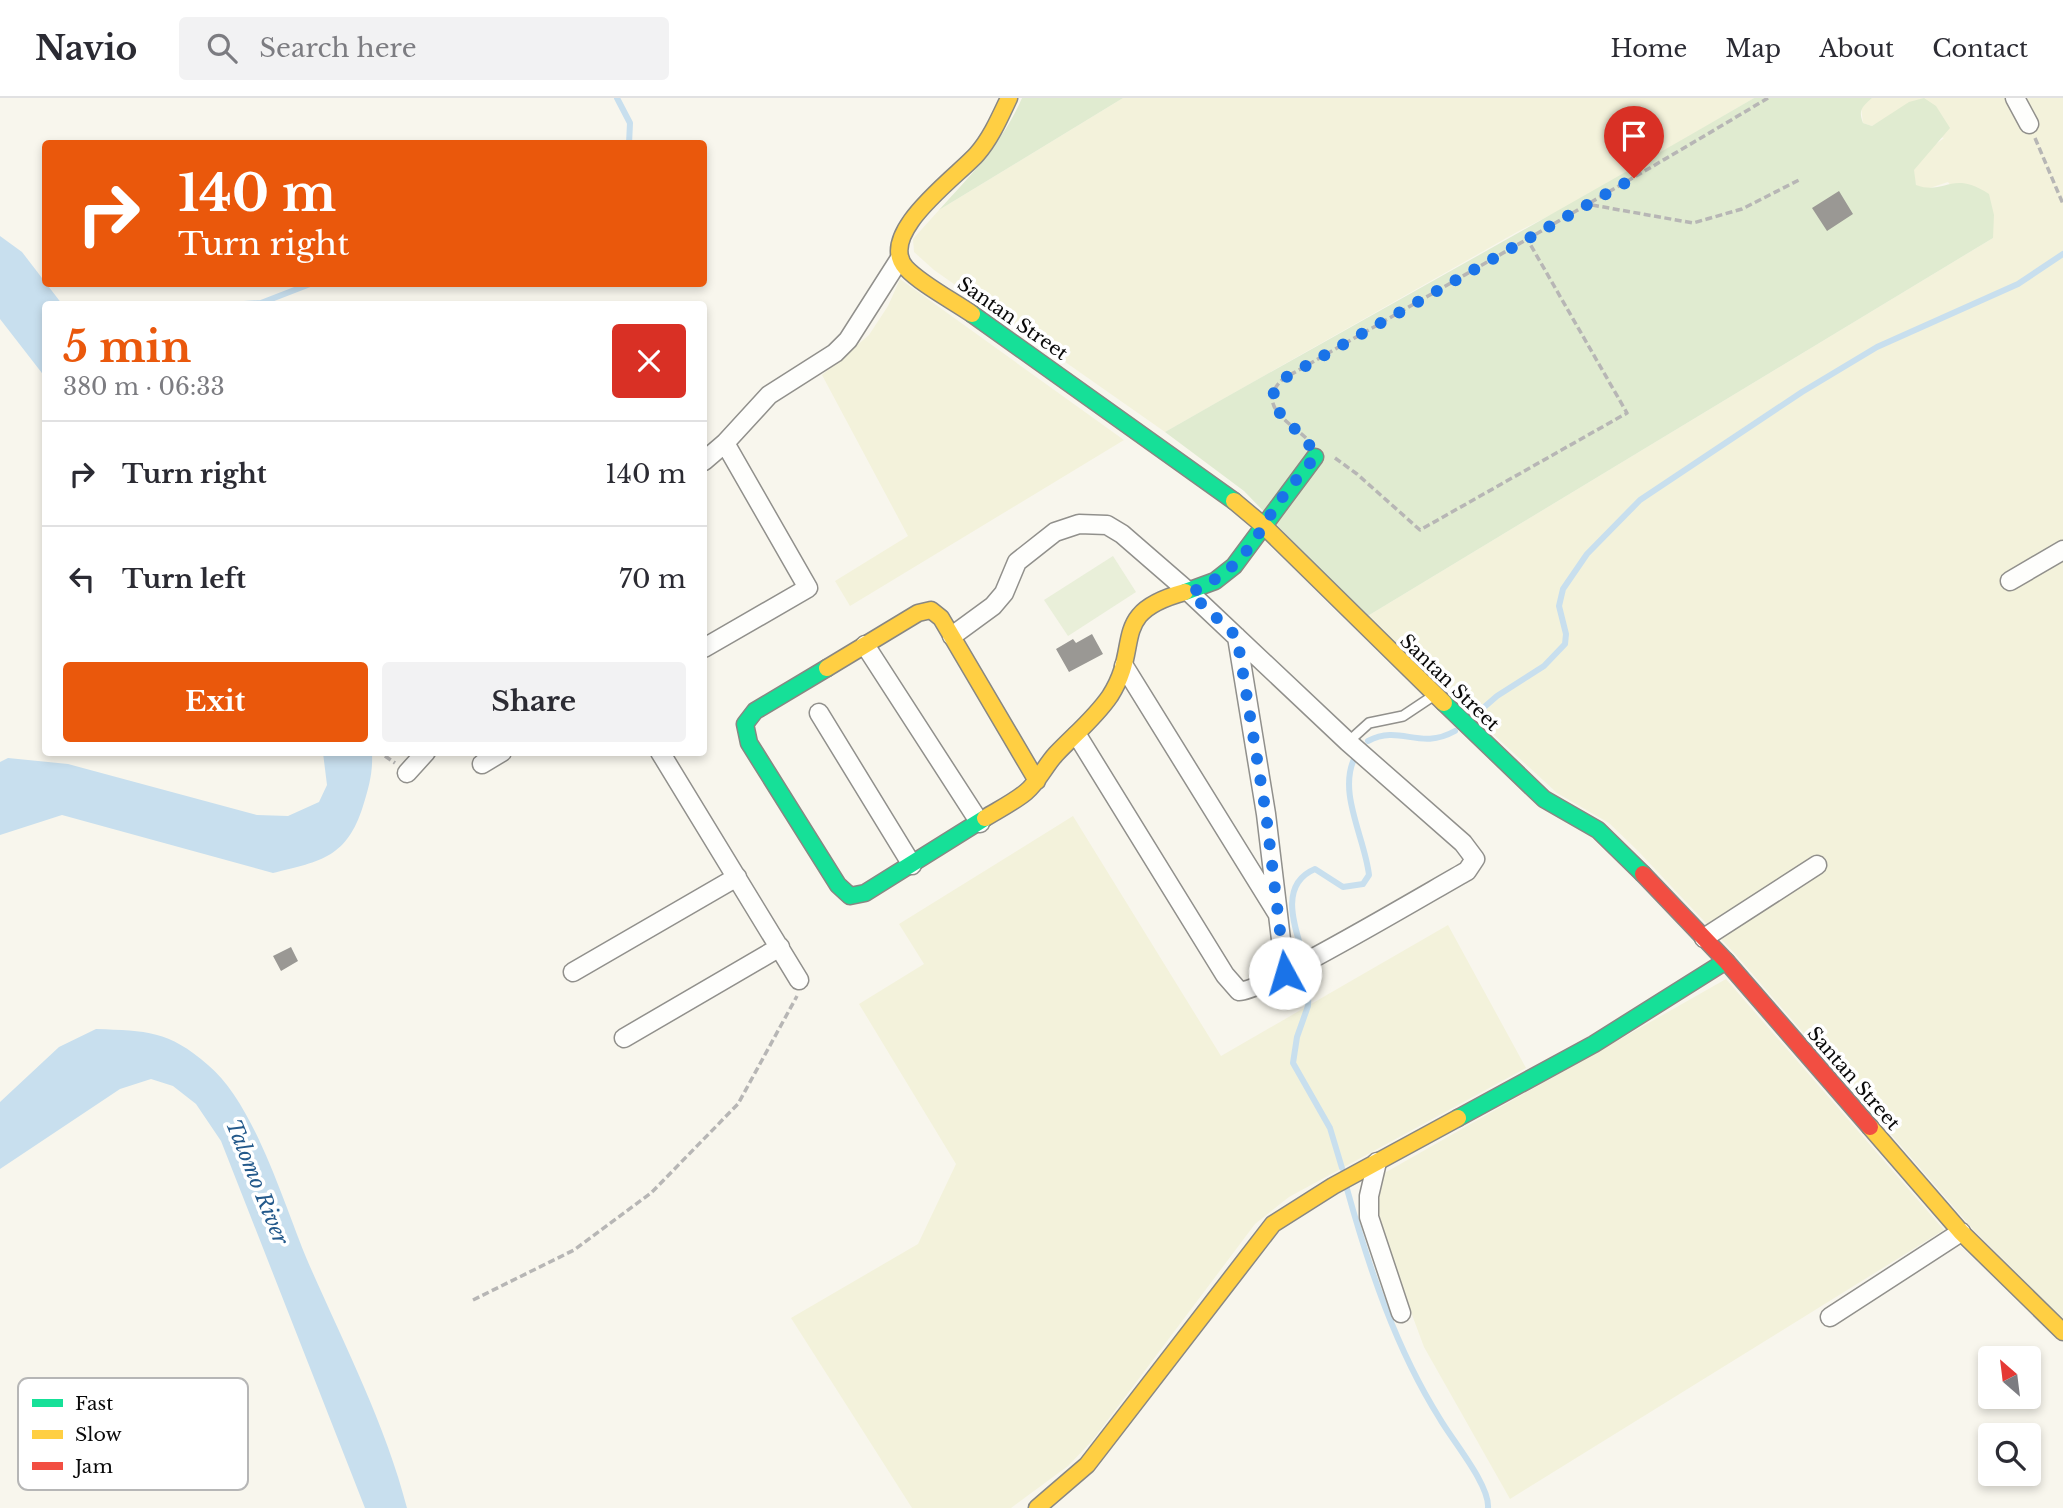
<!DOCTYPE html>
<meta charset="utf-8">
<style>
:root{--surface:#fff;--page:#f2f2f3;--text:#2b2b33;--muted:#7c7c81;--line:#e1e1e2;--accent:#ea580c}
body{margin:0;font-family:"Libre Baskerville",serif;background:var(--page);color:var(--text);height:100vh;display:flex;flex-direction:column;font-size:26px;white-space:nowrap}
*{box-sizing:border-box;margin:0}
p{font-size:23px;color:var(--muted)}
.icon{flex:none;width:38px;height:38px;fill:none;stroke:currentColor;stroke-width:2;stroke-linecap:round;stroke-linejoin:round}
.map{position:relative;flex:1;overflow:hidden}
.sheet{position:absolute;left:42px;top:203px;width:665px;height:455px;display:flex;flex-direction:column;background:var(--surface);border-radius:7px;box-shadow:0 4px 10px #0003}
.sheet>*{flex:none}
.hud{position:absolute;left:42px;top:42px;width:665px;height:147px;border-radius:7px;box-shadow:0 4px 10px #0003;background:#ea580c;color:#fff;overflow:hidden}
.needle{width:46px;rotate:332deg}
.controls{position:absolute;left:1978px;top:1248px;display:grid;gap:14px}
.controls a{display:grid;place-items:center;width:63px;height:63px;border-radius:7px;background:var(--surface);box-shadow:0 4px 10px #0003;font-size:35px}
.pin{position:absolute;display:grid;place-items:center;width:60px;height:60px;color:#fff;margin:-72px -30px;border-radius:50% 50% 50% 0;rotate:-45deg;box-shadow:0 0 7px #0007}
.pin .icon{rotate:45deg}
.me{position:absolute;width:77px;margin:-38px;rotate:354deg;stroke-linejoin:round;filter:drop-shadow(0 0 5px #0008)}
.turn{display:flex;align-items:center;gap:24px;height:147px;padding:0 21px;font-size:32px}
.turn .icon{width:91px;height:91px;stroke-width:2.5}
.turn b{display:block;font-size:49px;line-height:60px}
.round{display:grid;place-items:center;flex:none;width:74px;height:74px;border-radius:7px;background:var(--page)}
.head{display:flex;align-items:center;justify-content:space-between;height:119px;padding:0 21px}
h1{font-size:42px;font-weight:700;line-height:52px;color:var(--accent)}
.primary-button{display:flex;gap:14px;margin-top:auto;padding:14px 21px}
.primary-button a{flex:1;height:80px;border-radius:7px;background:var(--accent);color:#fff;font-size:28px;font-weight:700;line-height:80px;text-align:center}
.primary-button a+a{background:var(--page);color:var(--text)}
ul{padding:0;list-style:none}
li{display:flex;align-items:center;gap:21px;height:105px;padding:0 21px;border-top:2px solid var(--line)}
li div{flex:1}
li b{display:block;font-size:26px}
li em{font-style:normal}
header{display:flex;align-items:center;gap:42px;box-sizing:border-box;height:98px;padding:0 35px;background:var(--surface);border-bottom:2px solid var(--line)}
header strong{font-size:33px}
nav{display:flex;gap:38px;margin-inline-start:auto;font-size:24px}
.search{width:490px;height:63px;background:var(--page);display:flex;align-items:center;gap:18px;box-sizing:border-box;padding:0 24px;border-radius:7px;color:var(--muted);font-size:26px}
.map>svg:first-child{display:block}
.farmland{fill:#f3f2db}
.green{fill:#e0ebd0}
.pitch{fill:#e9efd9}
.water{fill:#c8dfee}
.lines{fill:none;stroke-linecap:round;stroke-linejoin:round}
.stream{stroke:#c8dfee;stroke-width:6}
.building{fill:#9a9894}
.lane-casing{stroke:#91908c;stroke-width:12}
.street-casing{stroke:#91908c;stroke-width:21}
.fast-casing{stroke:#888783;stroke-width:19}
.slow-casing{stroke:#888783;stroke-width:19}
.jam-casing{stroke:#888783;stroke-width:19}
.path{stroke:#b7b6b5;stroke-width:3.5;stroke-dasharray:7 3.5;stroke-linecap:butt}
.lane{stroke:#fefefc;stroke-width:9}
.street{stroke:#fefefc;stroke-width:18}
.fast{stroke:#16e098;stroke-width:16}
.slow{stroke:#ffcf43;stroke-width:16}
.jam{stroke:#f24e42;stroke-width:16}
.route{stroke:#1a73e8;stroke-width:12;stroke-dasharray:0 21.6}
.labels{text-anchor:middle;stroke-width:7;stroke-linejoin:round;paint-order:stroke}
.street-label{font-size:19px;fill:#0a0a0a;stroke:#fff}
.water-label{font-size:21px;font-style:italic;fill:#23598b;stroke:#fff}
.key{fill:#fff;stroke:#b6b6b6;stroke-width:2}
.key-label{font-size:19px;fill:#0a0a0a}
</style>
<header>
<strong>Navio</strong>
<div class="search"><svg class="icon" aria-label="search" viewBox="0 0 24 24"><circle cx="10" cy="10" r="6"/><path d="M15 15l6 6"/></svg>Search here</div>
<nav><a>Home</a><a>Map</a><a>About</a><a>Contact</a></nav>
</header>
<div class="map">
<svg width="2063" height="1410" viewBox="0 0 2063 1410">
<rect width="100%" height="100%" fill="#f8f6ed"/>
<!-- farmland -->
<path class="farmland" d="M1123 0H1754L1582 101 1517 134 1165 334 934 172 914 154 913 141 939 112Z
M1872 0H2008L2014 10 2028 0H2063V1222L1971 1129 1736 857 1638 753 1609 725 1557 695 1366 519 1993 140 1948 84 1927 91 1916 88 1913 72 1927 53 1944 40 1879 24 1872 28 1863 25 1861 9Z
M900 181 1124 342 850 508 835 483 908 438 822 277 869 237 888 208Z
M1073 718 1221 958 1448 827 1526 970 1289 1099 1255 1126 1092 1343 1068 1368 1011 1410H912L791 1220 918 1146 956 1066 859 906 924 866 899 826Z
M1726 881 1944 1132 1510 1401 1424 1249 1386 1147 1378 1111 1381 1077Z"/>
<!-- green -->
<path class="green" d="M1022 0H1123L939 112C971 77 1003 44 1022 0Z
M1754 0H1872C1862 9 1858 12 1863 25L1872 28 1909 4 1924 0 1936 8 1950 30 1914 72 1916 87C1945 98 1951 71 1989 96L1994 117 1993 140 1366 519 1244 393 1165 334C1361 222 1559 114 1754 0Z"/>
<!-- pitch -->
<path class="pitch" d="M1113 458 1136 494 1068 538 1044 502Z"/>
<!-- water -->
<path class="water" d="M0 138 22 154 62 206H46L45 279 0 221Z
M323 655H372C373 674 369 689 363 708 347 759 322 763 273 775L62 717 0 737V664L8 660 68 666 257 717 288 718 319 704 327 687Z
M96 931C147 933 168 932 208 967 255 1006 284 1107 308 1164 343 1244 385 1325 407 1410H365L221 1043 196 1006 173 988 151 981 120 991 0 1071V1004L59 949Z"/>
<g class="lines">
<!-- stream -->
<path class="stream" d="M617 0 630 25 629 46
M244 206 261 205 310 186
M1474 618 1497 598 1544 568 1565 546 1566 536 1559 508 1563 491 1587 456 1640 402 1802 294 1877 249 2018 186 2063 156
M1368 643C1401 626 1419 653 1455 633
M1303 856C1294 827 1279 786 1315 771L1343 789 1363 786 1369 777C1365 740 1337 694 1355 659
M1309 877 1308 908 1297 939 1293 965 1330 1030 1342 1070
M1347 1091C1369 1170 1396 1251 1440 1321 1452 1342 1490 1387 1488 1410"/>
</g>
<!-- building -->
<path class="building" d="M1839 93 1853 116 1827 133 1812 110Z
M1092 536 1103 556 1069 574 1056 551 1073 541 1076 545Z
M291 849 298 863 281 873 273 858Z"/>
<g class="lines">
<defs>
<path id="lane" d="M1348 644 1369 625 1403 618 1433 598"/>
<path id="street" d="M2015 0 2029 26
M704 363 725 345 769 297 835 255 848 242 899 162
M2010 483 2063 452
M952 538 993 508 1004 495 1017 464 1055 434 1079 426 1107 427 1122 436 1190 495 1348 644 1463 745 1475 761 1467 773C1436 790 1259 896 1239 893L1225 877 1077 637
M1237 539 1266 716 1285 875
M865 547 980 725
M704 550 808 490 725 345
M1124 568 1277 815
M819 615 912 767
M660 654 799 882
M482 666 502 654
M407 675 426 654
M1704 840 1817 767
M573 874 737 779
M624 940 780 849
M1377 1064 1369 1098V1119L1401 1215
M1830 1219 1961 1134"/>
<path id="fast" d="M972 216 1234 403
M1185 494 1215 483 1234 468 1315 359
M827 570 755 613 745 626 749 645 838 787 850 798 865 795 985 720
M1444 605 1544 701 1598 732 1643 776
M1458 1020 1594 946 1726 863"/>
<path id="slow" d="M972 216C953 203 921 186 906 170 875 136 958 78 977 56 991 40 1000 19 1009 0
M1234 403 1265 429 1444 605
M827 570 918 515 931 512 941 520 1037 683
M985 720C998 712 1014 704 1026 694 1038 684 1045 668 1056 656 1074 637 1095 620 1110 598 1143 547 1107 515 1185 494
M1870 1029 1961 1134 2063 1234
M1037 1410 1087 1367 1273 1126 1333 1088 1458 1020"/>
<path id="jam" d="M1643 776 1726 863 1870 1029"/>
</defs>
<!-- lane casing -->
<use href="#lane" class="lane-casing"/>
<!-- street casing -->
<use href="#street" class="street-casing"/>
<!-- fast casing -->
<use href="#fast" class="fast-casing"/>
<!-- slow casing -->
<use href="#slow" class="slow-casing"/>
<!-- jam casing -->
<use href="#jam" class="jam-casing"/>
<!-- path -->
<path class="path" d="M2035 40 2063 106
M1592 107 1693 125 1742 111 1801 81
M1306 340C1286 322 1256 306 1283 281 1445 188 1608 96 1768 0
M1335 360 1357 376 1420 432 1627 315 1526 139
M385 658 395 665
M473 1202 574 1152 651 1095 738 1006 797 898"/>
<!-- lane -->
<use href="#lane" class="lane"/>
<!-- street -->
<use href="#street" class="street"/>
<!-- fast -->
<use href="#fast" class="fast"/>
<!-- slow -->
<use href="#slow" class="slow"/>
<!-- jam -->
<use href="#jam" class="jam"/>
</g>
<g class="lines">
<!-- route -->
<path class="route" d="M1285 875 1266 716 1237 539 1190 495C1235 473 1246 457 1271 416 1283 396 1300 378 1315 359 1308 330 1251 311 1283 281L1634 80"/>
</g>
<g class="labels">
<!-- street labels -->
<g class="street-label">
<text transform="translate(1013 220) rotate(35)" y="7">Santan Street</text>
<text transform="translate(1450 584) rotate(44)" y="7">Santan Street</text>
<text transform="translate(1854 980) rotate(49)" y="7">Santan Street</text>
</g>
<!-- water labels -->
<g class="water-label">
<text transform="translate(257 1084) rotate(68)" y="7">Talomo River</text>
</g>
</g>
<!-- legend -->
<rect x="18" y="1280" width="230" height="112" rx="10" class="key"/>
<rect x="32" y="1301" width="31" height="8" fill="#16e098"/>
<rect x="32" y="1332" width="31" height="9" fill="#ffcf43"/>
<rect x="32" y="1364" width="31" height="8" fill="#f24e42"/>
<g class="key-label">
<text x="75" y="1312">Fast</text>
<text x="75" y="1343">Slow</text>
<text x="75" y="1375">Jam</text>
</g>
</svg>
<div class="controls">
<a><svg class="needle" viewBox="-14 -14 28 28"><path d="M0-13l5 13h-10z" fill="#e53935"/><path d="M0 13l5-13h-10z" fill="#7c7c81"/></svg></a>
<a><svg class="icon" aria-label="search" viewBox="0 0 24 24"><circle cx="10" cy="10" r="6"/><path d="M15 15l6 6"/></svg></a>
</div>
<div class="pin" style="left:1634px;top:80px;background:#d93025"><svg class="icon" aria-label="arrive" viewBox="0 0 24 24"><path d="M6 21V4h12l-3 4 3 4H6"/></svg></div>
<svg class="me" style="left:1285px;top:875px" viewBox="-20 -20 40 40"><circle r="19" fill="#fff"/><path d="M0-13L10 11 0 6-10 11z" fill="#1a73e8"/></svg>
<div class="hud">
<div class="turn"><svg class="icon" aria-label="right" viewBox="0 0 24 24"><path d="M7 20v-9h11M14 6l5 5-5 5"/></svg><div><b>140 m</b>Turn right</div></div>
</div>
<section class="sheet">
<div class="head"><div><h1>5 min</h1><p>380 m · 06:33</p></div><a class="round" style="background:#d93025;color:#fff"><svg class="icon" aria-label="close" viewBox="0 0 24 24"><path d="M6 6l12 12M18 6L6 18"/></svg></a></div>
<ul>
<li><svg class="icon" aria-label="right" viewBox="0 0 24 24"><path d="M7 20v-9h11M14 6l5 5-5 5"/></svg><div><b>Turn right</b></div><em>140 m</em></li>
<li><svg class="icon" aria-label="left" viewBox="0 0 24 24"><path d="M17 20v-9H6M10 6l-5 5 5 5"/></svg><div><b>Turn left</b></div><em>70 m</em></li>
</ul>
<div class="primary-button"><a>Exit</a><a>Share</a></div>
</section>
</div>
